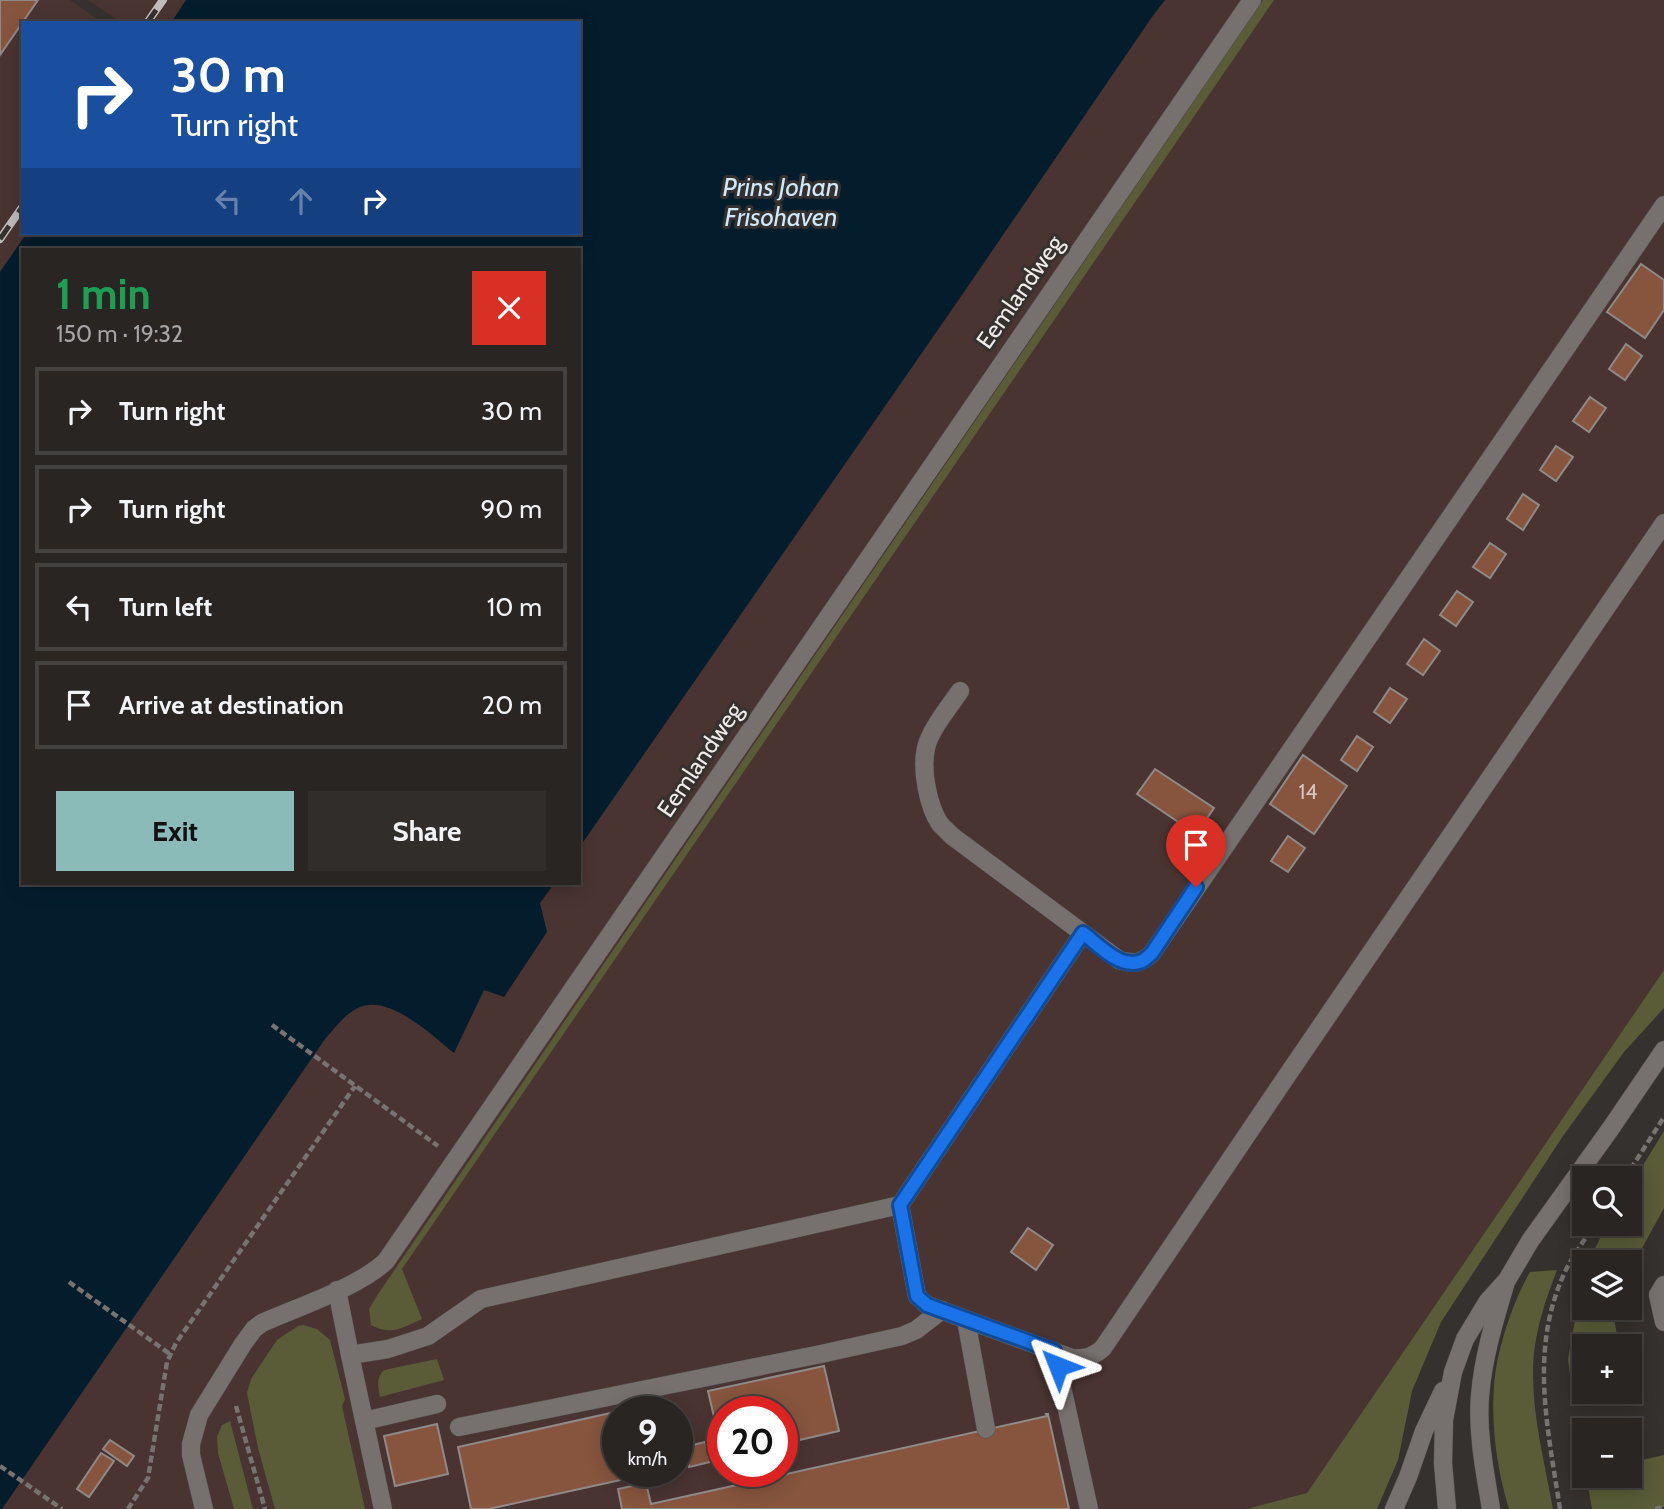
<!DOCTYPE html>
<meta charset="utf-8">
<style>
:root{--surface:#282523;--page:#302d2b;--text:#f1f3f6;--muted:#a5a5a6;--line:#444241;--accent:#8bbbb9}
body{margin:0;font-family:Cabin,sans-serif;background:var(--page);color:var(--text);height:100vh;display:flex;flex-direction:column;font-size:26px;white-space:nowrap}
*{box-sizing:border-box;margin:0}
p{font-size:23px;color:var(--muted)}
.icon{flex:none;width:38px;height:38px;fill:none;stroke:currentColor;stroke-width:2;stroke-linecap:round;stroke-linejoin:round}
.map{position:relative;flex:1;overflow:hidden}
.drawer{position:absolute;left:21px;top:248px;width:560px;height:637px;display:flex;flex-direction:column;background:var(--surface);border-radius:0px;box-shadow:0 4px 18px #0003,0 0 0 2px var(--line)}
.drawer>*{flex:none}
.top-card{position:absolute;left:21px;top:21px;width:560px;height:214px;border-radius:0px;box-shadow:0 4px 18px #0003,0 0 0 2px var(--line);background:#1a4fa0;color:#fff;overflow:hidden}
.tools{position:absolute;left:1572px;top:1166px;display:grid;gap:14px}
.tools a{display:grid;place-items:center;width:70px;height:70px;border-radius:0px;background:var(--surface);box-shadow:0 4px 18px #0003,0 0 0 2px var(--line);font-size:35px}
.speed{position:absolute;left:602px;top:1396px;display:flex;gap:14px;font-size:35px;font-weight:700;text-align:center}
.speed>*{display:grid;place-content:center;width:91px;height:91px;border-radius:50%;background:var(--surface);box-shadow:0 4px 18px #0003,0 0 0 2px var(--line);line-height:1}
.speed small{font-size:18px;font-weight:400}
.speed .limit{border:10px solid #d22;background:#fff;color:#111}
.pin{position:absolute;display:grid;place-items:center;width:60px;height:60px;color:#fff;margin:-72px -30px;border-radius:50% 50% 50% 0;rotate:-45deg;box-shadow:0 0 7px #0007}
.pin .icon{rotate:45deg}
.me{position:absolute;width:77px;margin:-38px;rotate:315deg;stroke-linejoin:round;filter:drop-shadow(0 0 5px #0008)}
.turn{display:flex;align-items:center;gap:24px;height:147px;padding:0 35px;font-size:32px}
.turn .icon{width:91px;height:91px;stroke-width:2.5}
.turn b{display:block;font-size:49px;line-height:60px}
.lanes{display:flex;align-items:center;height:66px;padding:0 35px;background:#0003;justify-content:center;gap:35px;direction:ltr}
.lanes .off{opacity:.35}
.round{display:grid;place-items:center;flex:none;width:74px;height:74px;border-radius:0px;background:var(--page)}
.head{display:flex;align-items:center;justify-content:space-between;height:119px;padding:0 35px}
h1{font-size:42px;font-weight:700;line-height:52px;color:#1e9e55}
.action{display:flex;gap:14px;margin-top:auto;padding:14px 35px}
.action a{flex:1;height:80px;border-radius:0px;background:var(--accent);color:#111;font-size:28px;font-weight:700;line-height:80px;text-align:center}
.action a+a{background:var(--page);color:var(--text)}
ul{padding:0;list-style:none}
li{display:flex;align-items:center;gap:21px;height:88px;margin:0 14px 10px;padding:0 21px;border:4px solid var(--line);border-radius:0px}
li div{flex:1}
li b{display:block;font-size:26px}
li em{font-style:normal}
.map>svg:first-child{display:block}
.industrial{fill:#493431;fill-rule:evenodd}
.green{fill:#595c37}
.water{fill:#041d2d}
.building{fill:#87553e;stroke:#8f8a88;stroke-width:2}
.lines{fill:none;stroke-linecap:round;stroke-linejoin:round}
.minor-casing{stroke:#53504f;stroke-width:19}
.path{stroke:#767371;stroke-width:4.5;stroke-dasharray:7 3.5;stroke-linecap:butt}
.minor{stroke:#76716f;stroke-width:18}
.rail-casing{stroke:#bfbcbb;stroke-width:8}
.rail{stroke:#35312f;stroke-width:5;stroke-dasharray:16;stroke-linecap:butt}
.route-casing{stroke:#114b97;stroke-width:18}
.route{stroke:#1a73e8;stroke-width:12}
.labels{text-anchor:middle;stroke-width:6;stroke-linejoin:round;paint-order:stroke}
.number-label{font-size:21px;fill:#d4c6bf}
.street-label{font-size:24px;fill:#eeebea;stroke:#35312f}
.water-label{font-size:26px;font-style:italic;fill:#cce9fe;stroke:#35312f}
</style>
<div class="map">
<svg width="1664" height="1509" viewBox="0 0 1664 1509">
<rect width="100%" height="100%" fill="#35312f"/>
<!-- industrial -->
<path class="industrial" d="M0 0H70L103 23H23V233H27L0 272Z
M88 0H186L171 23H122Z
M923 0H1664V970L1307 1493 1299 1509H0L297 884H579V485ZM618 1412H677V1472H618ZM723 1412H782V1472H723Z"/>
<!-- green -->
<path class="green" d="M1263 0H1274L402 1269 422 1319C402 1328 391 1336 371 1325L369 1309 378 1294Z
M1664 970V1008L1624 1052 1563 1136 1441 1322 1412 1391 1398 1460 1377 1509H1247L1307 1493Z
M1664 1131V1208L1629 1272V1262H1588L1608 1223H1629V1188Z
M1557 1270C1547 1296 1537 1325 1534 1353 1529 1405 1544 1458 1553 1509H1509C1497 1470 1491 1426 1494 1386 1496 1352 1513 1301 1530 1272Z
M1584 1271V1307H1612L1619 1346H1584V1386L1572 1389 1568 1359Z
M303 1325 317 1329 330 1340 345 1399 342 1406 365 1509H275L258 1448 247 1393 251 1379 277 1340 298 1326Z
M437 1359 444 1380 380 1397C378 1385 376 1379 384 1370Z
M1618 1416 1620 1430H1584V1462L1577 1424Z
M230 1421 253 1509H234L218 1453 217 1437 222 1425Z
M1664 1455V1507L1655 1509H1592L1586 1475H1629V1463Z"/>
<!-- water -->
<path class="water" d="M186 0H1165L1152 17 962 295 579 848V250H23V884H554L540 903 547 932 504 997 484 990 454 1053C431 1035 387 991 356 1009 344 1015 334 1029 325 1039L2 1509H0V272L27 233H579V23H171Z"/>
<!-- building -->
<path class="building" d="M0 0H38L0 55Z
M1641 264 1664 280V310L1645 338 1607 312Z
M1626 344 1642 356 1625 380 1609 369Z
M1590 397 1606 408 1589 432 1573 421Z
M1556 446 1573 457 1556 481 1540 470Z
M1523 494 1539 505 1523 530 1507 519Z
M1490 543 1506 554 1490 578 1473 567Z
M1457 591 1473 602 1456 626 1440 615Z
M1424 639 1440 651 1423 675 1407 664Z
M1390 688 1407 699 1390 723 1374 712Z
M1357 736 1373 747 1357 771 1341 760Z
M1303 755 1347 786 1314 834 1270 804Z
M1155 769 1214 808 1196 834 1137 794Z
M1288 836 1305 848 1288 872 1271 861Z
M1028 1228 1053 1245 1036 1270 1011 1252Z
M824 1366 839 1431 782 1444V1412H723V1456L708 1391Z
M660 1402 663 1412H618V1472H657L489 1509H471L458 1447Z
M1046 1414H1048L1069 1509H622L618 1489 646 1483 651 1504 755 1481 753 1472H782V1475L1047 1416Z
M437 1424 448 1474 395 1486 384 1436Z
M110 1440 134 1456 127 1466 103 1449Z
M705 1442 710 1462 689 1467 685 1447Z
M101 1453 114 1461 89 1497 77 1489Z"/>
<g class="lines">
<defs>
<path id="minor" d="M960 691C949 707 930 730 926 748 921 770 928 806 940 824 944 828 948 832 952 836L1119 960C1134 964 1141 964 1152 953L1664 205
M1083 933 900 1205 917 1296 927 1305 1072 1358C1085 1359 1093 1357 1103 1348L1282 1083 1664 523
M1664 1285 1658 1295 1664 1322
M337 1290 350 1355 388 1349 428 1336 481 1299 900 1205
M966 1320 986 1429
M1054 1351 1089 1509
M350 1355 383 1509
M364 1421 437 1404
M459 1427 821 1354 902 1336 916 1330 942 1310
M204 1509 191 1455V1444L199 1415 243 1344 254 1329 262 1323C298 1307 359 1287 386 1261L1252 0
M1394 1509 1408 1477 1424 1431 1443 1391
M1447 1509 1443 1463 1444 1420 1453 1372 1465 1339 1488 1301 1507 1280 1530 1241 1611 1128 1664 1050
M1491 1509C1485 1472 1477 1434 1480 1396 1483 1358 1494 1322 1505 1285"/>
</defs>
<!-- minor casing -->
<use href="#minor" class="minor-casing"/>
<!-- path -->
<path class="path" d="M272 1025 438 1146
M1625 1178 1664 1117
M69 1282 170 1354
M236 1406 265 1509
M0 1466 62 1509
M128 1509 148 1478 167 1362 176 1343 355 1086
M1560 1509C1548 1429 1529 1351 1564 1274 1572 1256 1585 1240 1595 1223
M1655 1509 1664 1507"/>
<!-- minor -->
<use href="#minor" class="minor"/>
<defs>
<path id="rail" d="M147 23 163 0
M0 239 23 206"/>
</defs>
<!-- rail casing -->
<use href="#rail" class="rail-casing"/>
<!-- rail -->
<use href="#rail" class="rail"/>
</g>
<g class="lines">
<defs>
<path id="route" d="M1058 1366 1054 1351 927 1305 917 1296 900 1205 1083 933C1099 945 1122 972 1144 960 1144 960 1152 953 1152 953L1196 887"/>
</defs>
<!-- route casing -->
<use href="#route" class="route-casing"/>
<!-- route -->
<use href="#route" class="route"/>
</g>
<g class="labels">
<!-- number labels -->
<g class="number-label">
<text x="1308" y="799">14</text>
</g>
<!-- street labels -->
<g class="street-label">
<text transform="translate(1020 292) rotate(-55)" y="8">Eemlandweg</text>
<text transform="translate(700 760) rotate(-56)" y="8">Eemlandweg</text>
</g>
<!-- water labels -->
<g class="water-label">
<text x="781" y="196">Prins Johan<tspan x="781" dy="30">Frisohaven</tspan></text>
</g>
</g>
</svg>
<div class="tools">
<a><svg class="icon" aria-label="search" viewBox="0 0 24 24"><circle cx="10" cy="10" r="6"/><path d="M15 15l6 6"/></svg></a>
<a><svg class="icon" aria-label="layers" viewBox="0 0 24 24"><path d="M12 4l9 5-9 5-9-5zM3 14l9 5 9-5"/></svg></a>
<a>+</a>
<a>−</a>
</div>
<div class="speed"><div>9<small>km/h</small></div><div class="limit">20</div></div>
<div class="pin" style="left:1196px;top:887px;background:#d93025"><svg class="icon" aria-label="arrive" viewBox="0 0 24 24"><path d="M6 21V4h12l-3 4 3 4H6"/></svg></div>
<svg class="me" style="left:1058px;top:1366px" viewBox="-20 -20 40 40"><path d="M0-17L14 15 0 8-14 15z" fill="#1a73e8" stroke="#fff" stroke-width="4"/></svg>
<div class="top-card">
<div class="turn"><svg class="icon" aria-label="right" viewBox="0 0 24 24"><path d="M7 20v-9h11M14 6l5 5-5 5"/></svg><div><b>30 m</b>Turn right</div></div>
<div class="lanes"><svg class="icon off" aria-label="left" viewBox="0 0 24 24"><path d="M17 20v-9H6M10 6l-5 5 5 5"/></svg><svg class="icon off" aria-label="ahead" viewBox="0 0 24 24"><path d="M12 20V5M6 11l6-6 6 6"/></svg><svg class="icon" aria-label="right" viewBox="0 0 24 24"><path d="M7 20v-9h11M14 6l5 5-5 5"/></svg></div>
</div>
<section class="drawer">
<div class="head"><div><h1>1 min</h1><p>150 m · 19:32</p></div><a class="round" style="background:#d93025;color:#fff"><svg class="icon" aria-label="close" viewBox="0 0 24 24"><path d="M6 6l12 12M18 6L6 18"/></svg></a></div>
<ul>
<li><svg class="icon" aria-label="right" viewBox="0 0 24 24"><path d="M7 20v-9h11M14 6l5 5-5 5"/></svg><div><b>Turn right</b></div><em>30 m</em></li>
<li><svg class="icon" aria-label="right" viewBox="0 0 24 24"><path d="M7 20v-9h11M14 6l5 5-5 5"/></svg><div><b>Turn right</b></div><em>90 m</em></li>
<li><svg class="icon" aria-label="left" viewBox="0 0 24 24"><path d="M17 20v-9H6M10 6l-5 5 5 5"/></svg><div><b>Turn left</b></div><em>10 m</em></li>
<li><svg class="icon" aria-label="arrive" viewBox="0 0 24 24"><path d="M6 21V4h12l-3 4 3 4H6"/></svg><div><b>Arrive at destination</b></div><em>20 m</em></li>
</ul>
<div class="action"><a>Exit</a><a>Share</a></div>
</section>
</div>
